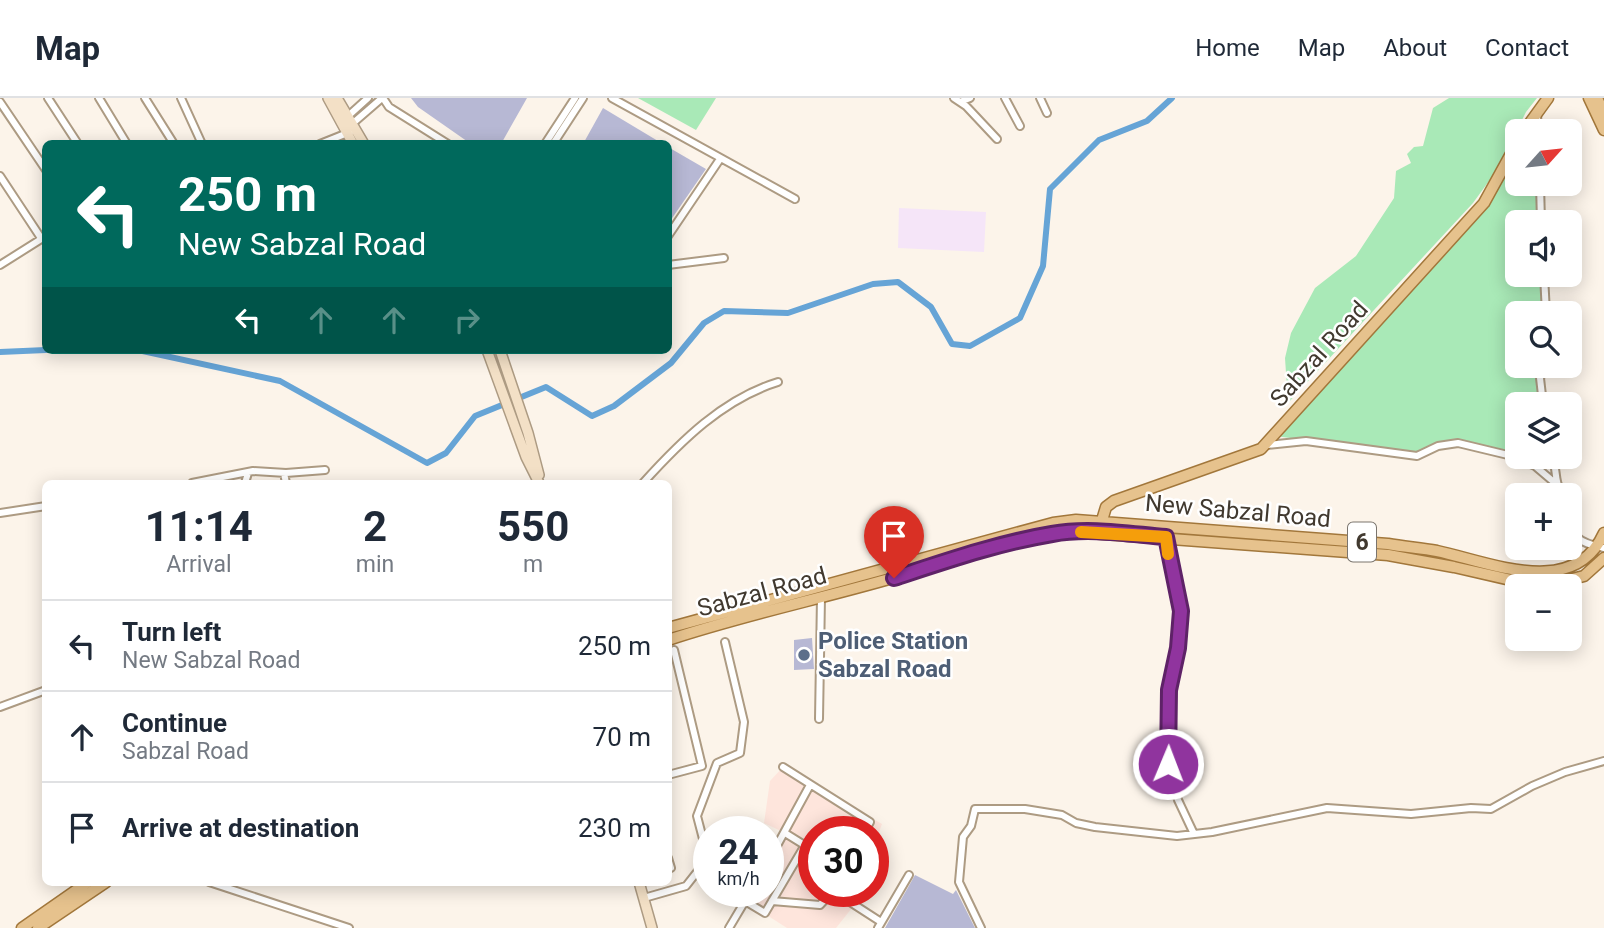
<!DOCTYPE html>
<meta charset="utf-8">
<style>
:root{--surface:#fff;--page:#f2f2f3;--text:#1f2937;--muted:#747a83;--line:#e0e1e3}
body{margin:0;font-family:Roboto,sans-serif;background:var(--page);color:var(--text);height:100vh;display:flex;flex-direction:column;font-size:26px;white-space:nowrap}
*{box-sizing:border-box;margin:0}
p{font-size:23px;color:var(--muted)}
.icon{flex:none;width:38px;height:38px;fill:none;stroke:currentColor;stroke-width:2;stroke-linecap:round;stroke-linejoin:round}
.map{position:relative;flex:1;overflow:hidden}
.drawer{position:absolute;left:42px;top:382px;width:630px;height:406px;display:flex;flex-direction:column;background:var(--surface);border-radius:10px;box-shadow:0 4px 18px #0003}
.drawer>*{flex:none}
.top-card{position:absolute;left:42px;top:42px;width:630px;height:214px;border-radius:10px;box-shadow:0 4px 18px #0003;background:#00695c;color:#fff;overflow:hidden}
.needle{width:46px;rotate:63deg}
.controls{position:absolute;left:1505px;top:21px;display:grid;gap:14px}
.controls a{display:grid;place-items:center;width:77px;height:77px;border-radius:10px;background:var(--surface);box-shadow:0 4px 18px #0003;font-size:35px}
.speed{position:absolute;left:693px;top:718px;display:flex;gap:14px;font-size:35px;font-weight:700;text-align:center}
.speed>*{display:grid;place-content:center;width:91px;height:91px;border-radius:50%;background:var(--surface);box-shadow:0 4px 18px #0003;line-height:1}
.speed small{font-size:18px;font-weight:400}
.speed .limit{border:10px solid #d22;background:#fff;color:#111}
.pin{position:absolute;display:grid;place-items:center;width:60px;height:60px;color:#fff;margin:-72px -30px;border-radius:50% 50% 50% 0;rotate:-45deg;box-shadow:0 0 7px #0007}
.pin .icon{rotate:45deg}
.me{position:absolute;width:77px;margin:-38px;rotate:1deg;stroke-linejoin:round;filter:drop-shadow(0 0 5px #0008)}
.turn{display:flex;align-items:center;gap:24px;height:147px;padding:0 21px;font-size:32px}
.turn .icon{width:91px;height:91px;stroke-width:2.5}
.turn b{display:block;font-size:49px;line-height:60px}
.lanes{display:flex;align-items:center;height:66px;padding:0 21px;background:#0003;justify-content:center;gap:35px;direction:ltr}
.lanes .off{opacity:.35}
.eta{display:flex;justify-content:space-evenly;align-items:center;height:119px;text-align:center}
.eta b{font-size:42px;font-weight:700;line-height:49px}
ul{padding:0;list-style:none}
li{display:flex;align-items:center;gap:21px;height:91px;padding:0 21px;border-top:2px solid var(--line)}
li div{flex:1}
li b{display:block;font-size:26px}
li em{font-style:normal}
header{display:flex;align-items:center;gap:42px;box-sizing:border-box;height:98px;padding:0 35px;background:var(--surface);border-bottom:2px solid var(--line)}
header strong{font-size:33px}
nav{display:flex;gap:38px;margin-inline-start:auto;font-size:24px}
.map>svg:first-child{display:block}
.commercial{fill:#fee5dc}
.industrial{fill:#f5e5f8}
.green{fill:#a9e9b7}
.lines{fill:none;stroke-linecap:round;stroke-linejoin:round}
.canal{stroke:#66a4d6;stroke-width:6}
.building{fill:#b7b8d4}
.minor-casing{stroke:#ad9b83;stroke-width:10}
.secondary-casing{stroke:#ad9b83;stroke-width:12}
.primary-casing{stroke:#a2773b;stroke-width:13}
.minor{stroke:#fff;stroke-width:6}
.secondary{stroke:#f3e0c6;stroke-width:9}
.primary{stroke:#e6c28d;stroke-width:10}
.route-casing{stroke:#5e2267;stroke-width:18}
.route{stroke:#90349e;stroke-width:12}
.slow{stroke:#f59e0b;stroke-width:12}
.service-dot{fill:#5c6f8a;stroke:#fff;stroke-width:2.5}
.labels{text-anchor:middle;stroke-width:5;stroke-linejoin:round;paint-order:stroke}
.shield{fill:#fff;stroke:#7a746d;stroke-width:2}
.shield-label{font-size:23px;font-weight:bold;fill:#41392f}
.street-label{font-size:24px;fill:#41392f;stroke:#fff}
.service-label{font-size:24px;font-weight:bold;fill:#4e5e75;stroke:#fff;text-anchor:start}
</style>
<header>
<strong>Map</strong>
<nav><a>Home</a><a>Map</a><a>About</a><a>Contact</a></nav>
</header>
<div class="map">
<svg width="1604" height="830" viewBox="0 0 1604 830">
<rect width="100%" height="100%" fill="#fcf4ea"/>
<!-- commercial -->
<path class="commercial" d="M783 669 882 726 873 749V733H814V793H856L850 806 852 810 836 830H787L748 805 755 793H768V767L785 735 764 725 770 683Z"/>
<!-- industrial -->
<path class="industrial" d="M899 110 986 114 984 154 898 150Z"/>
<!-- green -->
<path class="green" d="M638 0H716L696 32Z
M1449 0H1537L1526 14 1497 72 1473 105 1288 305 1285 260 1291 235 1315 190 1356 158 1394 100 1396 73 1411 65 1407 56 1414 49 1423 48 1433 10Z
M1517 50V86H1538L1540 124H1517V177H1542L1544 215H1517V268H1541L1538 280 1540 306H1517V357L1454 341 1413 355 1274 338 1477 113Z"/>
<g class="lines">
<!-- canal -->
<path class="canal" d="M138 252 280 283 427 365 446 355 475 318 546 289 592 318 614 308 671 265 704 225 724 213 788 215 873 186 898 184 931 209 952 246 970 248 1020 220 1043 168 1050 91 1099 42 1147 23 1172 0
M0 254 46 252"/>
</g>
<!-- building -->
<path class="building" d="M411 0H527L501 46H471L418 9Z
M603 10 663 46H583Z
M668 49 706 71 668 126Z
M812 540 814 571 794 572V542Z
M915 777 953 796 956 792 975 830H885Z"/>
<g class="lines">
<defs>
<path id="minor" d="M48 0 78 46
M99 0 127 46
M145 0 174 46
M181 0 202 46
M383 0 389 9 448 46
M612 0 795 101
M954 0 966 8 997 41
M1005 0 1020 28
M1040 0 1047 15
M0 4 46 72
M960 4 970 0
M1537 16 1538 33
M347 19 368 0
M352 26 382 0
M320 46 350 34
M545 46 575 0
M553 46 583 0
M0 78 41 140
M1540 86 1541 124
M668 138 720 61
M0 167 46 138
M668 167 724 160
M1544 177 1546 215
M1543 306 1540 280 1545 268
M1267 347 1306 343 1417 358 1438 348 1458 345 1512 358 1535 368 1555 385
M1552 359C1558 374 1553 382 1563 397
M284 375 286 385
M192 385 253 373 286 375 325 372
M245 385 248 375
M643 385C681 343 723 301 778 284
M1570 409C1574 439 1572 443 1604 450
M0 415 46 408
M1166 439 1181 513 1178 550 1169 592 1168 666 1178 702 1194 736
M0 609 46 592
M819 621 821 499
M783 669 870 724 865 733
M668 677 702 668 674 552
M785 735 814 753
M668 760 671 770
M768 764 810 687
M209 784 349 830
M833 793 881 824
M644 800 686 788 708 760 697 718 717 665 740 655 744 624 725 544
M745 803 765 815 805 747
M772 803 820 807 833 793
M729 830 751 793
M878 830 909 777
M981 830 959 784 963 739 971 728 975 711H1025L1062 717 1076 725 1095 729 1177 738 1212 734 1327 710 1411 716 1471 710 1491 711 1532 688 1565 674 1604 663"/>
<path id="secondary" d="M328 0 353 46
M337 0 364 46
M487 252 526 359 539 385
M500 252 528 335 539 377
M639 784 652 830"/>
<path id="primary" d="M1589 0 1604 32
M1597 0 1604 15
M1524 33 1548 0
M1100 429 1106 409 1114 403 1261 351 1484 105 1517 45
M1545 488 1584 478 1604 460
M668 530 1053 425 1076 422 1388 446C1404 449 1421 450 1437 453 1489 464 1574 502 1604 435
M668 542C743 517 820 501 896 479 955 461 1015 438 1077 434L1388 457 1454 469 1537 488
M22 830 88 784
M38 830 106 784"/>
</defs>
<!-- minor casing -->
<use href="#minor" class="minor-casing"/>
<!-- secondary casing -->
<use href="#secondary" class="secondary-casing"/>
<!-- primary casing -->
<use href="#primary" class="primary-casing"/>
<!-- minor -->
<use href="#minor" class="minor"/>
<!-- secondary -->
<use href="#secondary" class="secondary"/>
<!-- primary -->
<use href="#primary" class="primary"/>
</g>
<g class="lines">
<defs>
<path id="route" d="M894 480C946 463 998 445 1052 436 1089 429 1129 436 1166 439L1181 513 1178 550 1169 592 1168 666"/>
</defs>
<!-- route casing -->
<use href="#route" class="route-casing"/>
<!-- route -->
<use href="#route" class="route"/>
<!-- slow -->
<path class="slow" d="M1081 434 1166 439 1168 456"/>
</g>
<!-- markers -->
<circle class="service-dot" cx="804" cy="557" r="7"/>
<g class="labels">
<!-- shield labels -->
<rect class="shield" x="1348" y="424.5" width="28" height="39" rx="5"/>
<g class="shield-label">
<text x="1362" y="452">6</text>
</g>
<!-- street labels -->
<g class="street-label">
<text transform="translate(1319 256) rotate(-48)" y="8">Sabzal Road</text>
<text transform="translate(1238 413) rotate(5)" y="8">New Sabzal Road</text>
<text transform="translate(762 494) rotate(-15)" y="8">Sabzal Road</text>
</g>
<!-- service labels -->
<g class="service-label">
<text x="818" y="551">Police Station<tspan x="818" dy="28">Sabzal Road</tspan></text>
</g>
</g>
</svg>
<div class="controls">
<a><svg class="needle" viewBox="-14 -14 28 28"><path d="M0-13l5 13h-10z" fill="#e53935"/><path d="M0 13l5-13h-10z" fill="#747a83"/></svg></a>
<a><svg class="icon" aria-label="sound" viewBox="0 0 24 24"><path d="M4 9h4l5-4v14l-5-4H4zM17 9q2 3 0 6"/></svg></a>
<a><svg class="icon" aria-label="search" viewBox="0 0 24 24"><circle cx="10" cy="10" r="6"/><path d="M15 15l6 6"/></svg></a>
<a><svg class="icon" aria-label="layers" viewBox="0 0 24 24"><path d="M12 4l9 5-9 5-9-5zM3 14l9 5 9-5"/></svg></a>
<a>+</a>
<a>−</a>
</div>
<div class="speed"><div>24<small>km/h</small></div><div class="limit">30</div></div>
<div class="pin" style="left:894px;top:480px;background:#d93025"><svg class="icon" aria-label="arrive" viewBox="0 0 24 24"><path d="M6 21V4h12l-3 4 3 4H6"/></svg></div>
<svg class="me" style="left:1168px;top:666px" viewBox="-20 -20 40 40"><circle r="17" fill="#90349e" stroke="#fff" stroke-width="3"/><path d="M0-11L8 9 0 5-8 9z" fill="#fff"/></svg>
<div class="top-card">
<div class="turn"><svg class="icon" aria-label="left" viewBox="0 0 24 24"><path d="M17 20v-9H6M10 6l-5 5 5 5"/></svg><div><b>250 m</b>New Sabzal Road</div></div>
<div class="lanes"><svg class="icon" aria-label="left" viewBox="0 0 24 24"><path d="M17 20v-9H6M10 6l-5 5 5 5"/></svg><svg class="icon off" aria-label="ahead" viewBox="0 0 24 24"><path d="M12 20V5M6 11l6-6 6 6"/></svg><svg class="icon off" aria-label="ahead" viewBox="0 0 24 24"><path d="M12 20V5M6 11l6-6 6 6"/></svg><svg class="icon off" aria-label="right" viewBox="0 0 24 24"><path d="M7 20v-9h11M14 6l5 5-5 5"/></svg></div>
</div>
<section class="drawer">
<div class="eta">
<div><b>11:14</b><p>Arrival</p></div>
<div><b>2</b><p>min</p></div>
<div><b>550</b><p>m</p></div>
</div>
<ul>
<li><svg class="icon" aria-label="left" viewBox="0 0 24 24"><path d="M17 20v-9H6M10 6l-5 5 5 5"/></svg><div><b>Turn left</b><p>New Sabzal Road</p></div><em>250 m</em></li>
<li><svg class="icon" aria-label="ahead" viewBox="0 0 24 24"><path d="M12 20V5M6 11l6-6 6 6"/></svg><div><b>Continue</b><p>Sabzal Road</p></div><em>70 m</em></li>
<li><svg class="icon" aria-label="arrive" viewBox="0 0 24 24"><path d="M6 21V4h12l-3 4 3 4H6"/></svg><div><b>Arrive at destination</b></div><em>230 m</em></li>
</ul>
</section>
</div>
